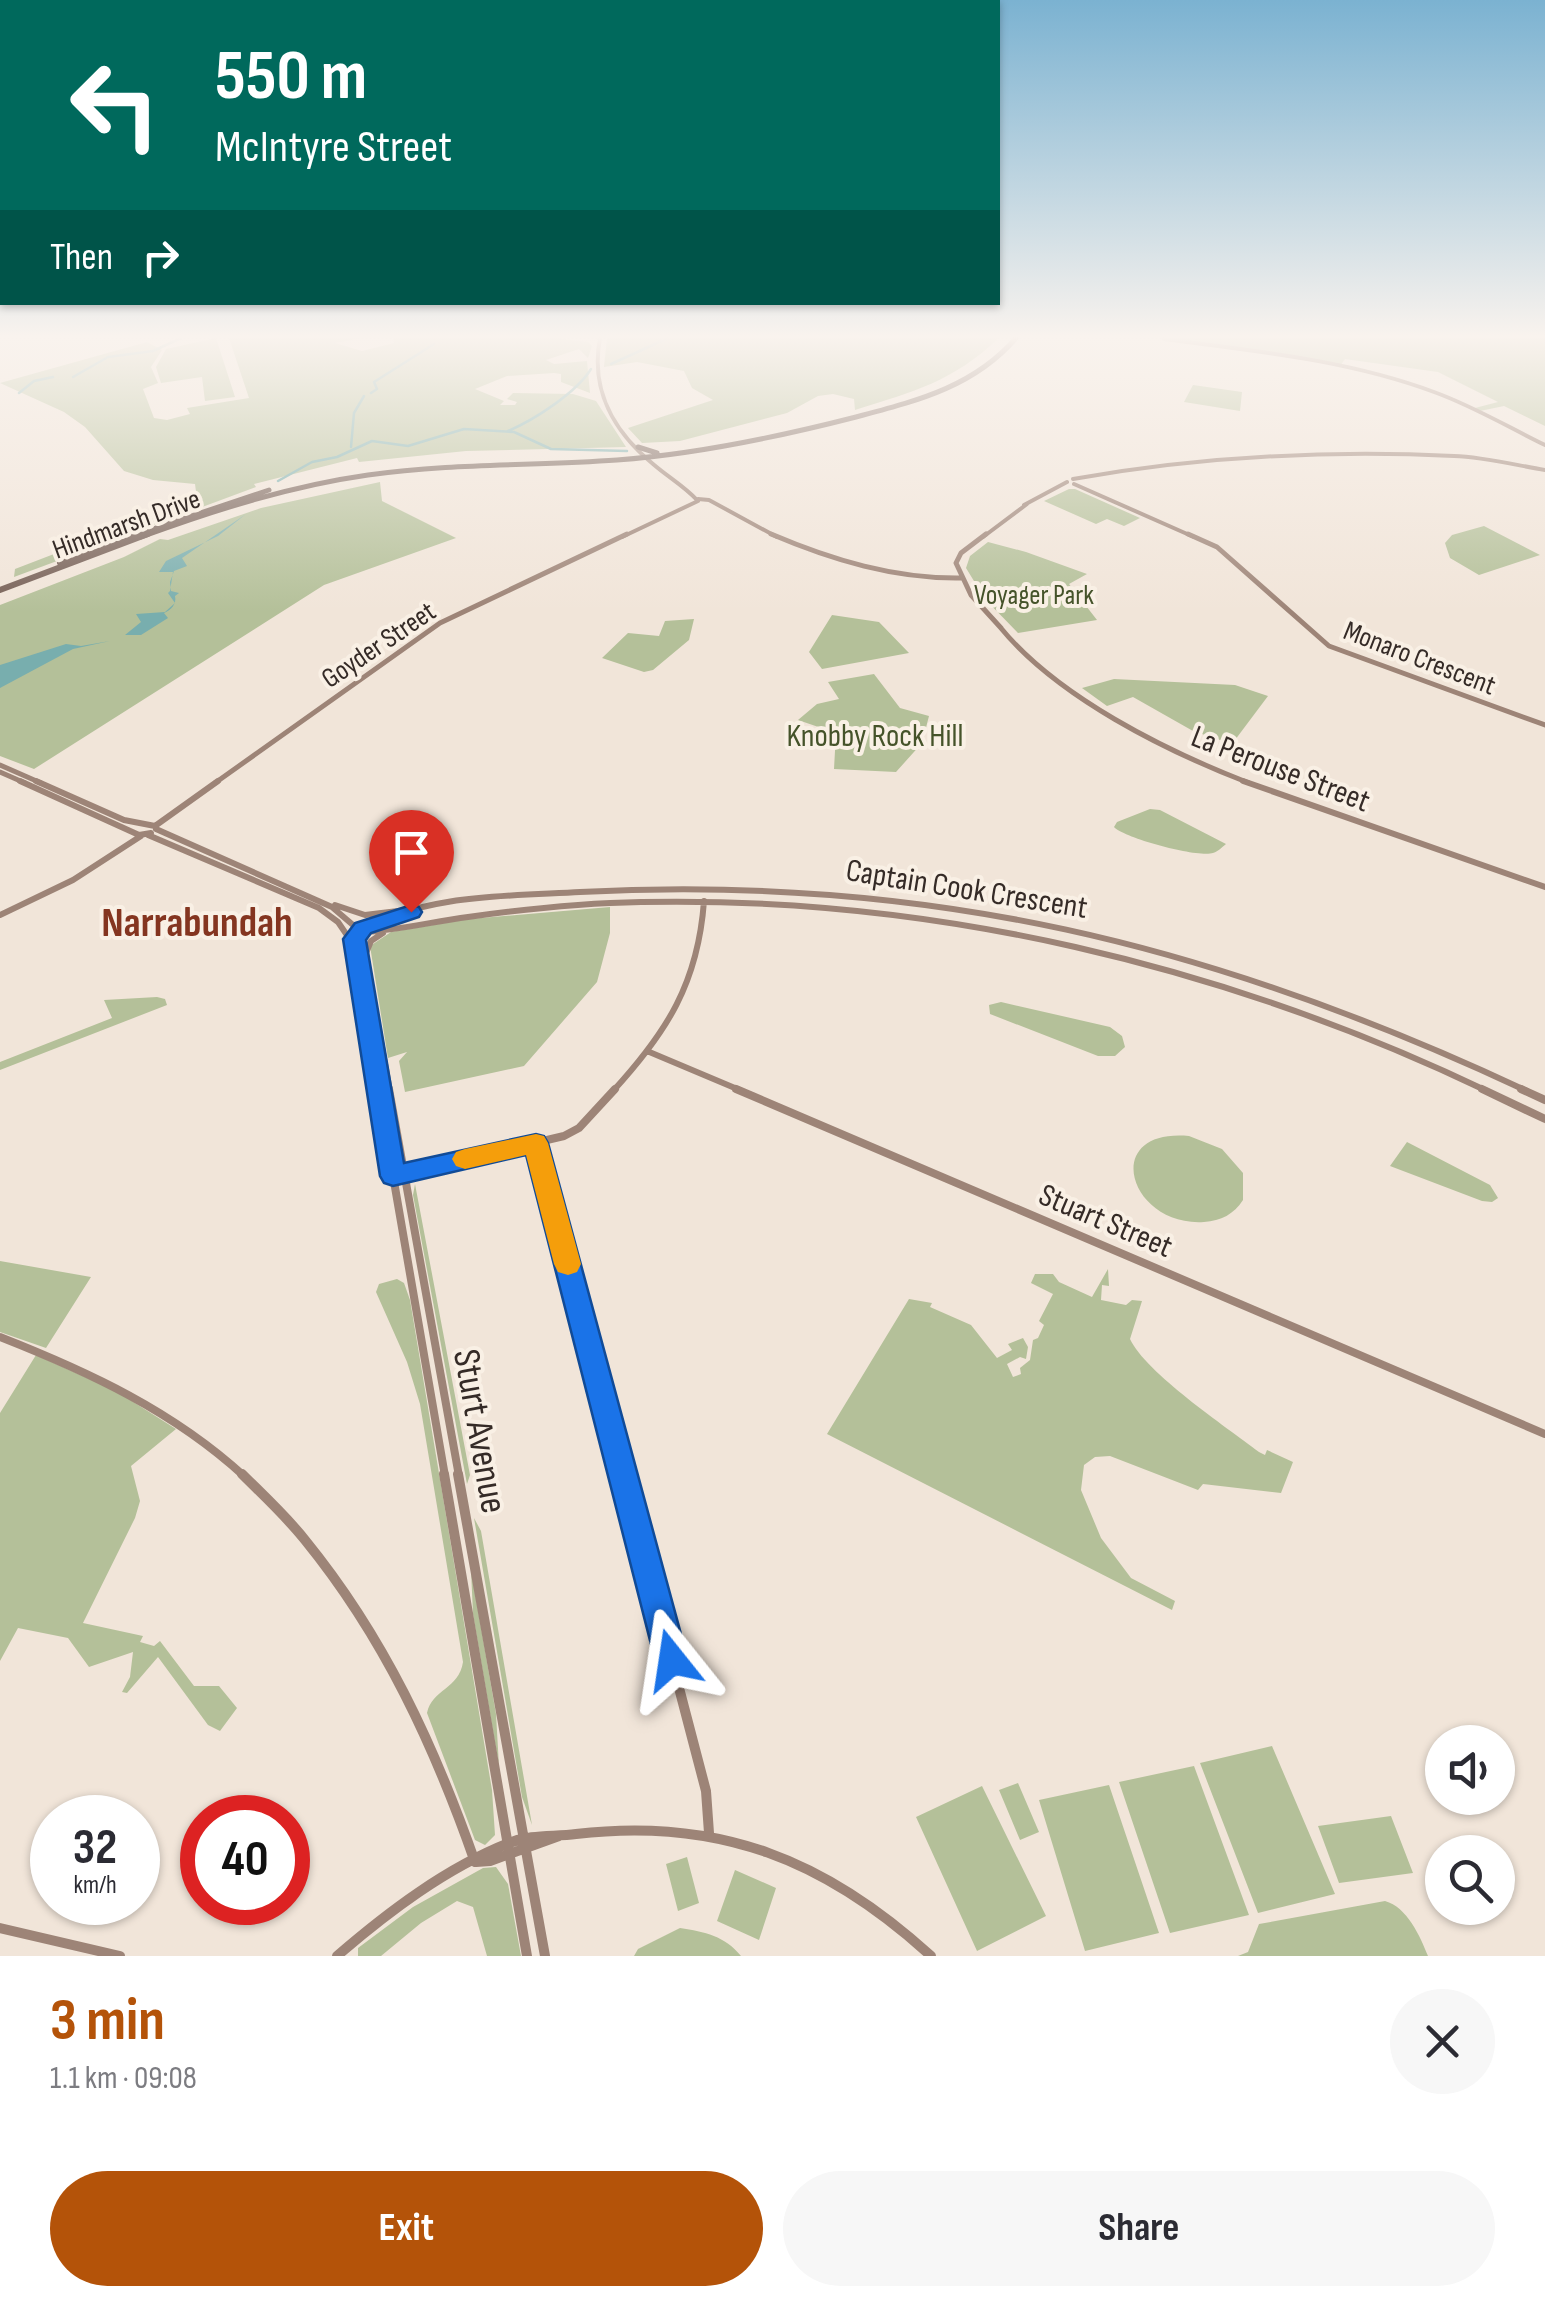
<!DOCTYPE html>
<meta charset="utf-8">
<style>
:root{--surface:#fff;--page:#f7f7f7;--text:#2b2b33;--muted:#7c7c81;--accent:#b45309}
body{margin:0;font-family:"Sofia Sans Condensed",sans-serif;background:var(--page);color:var(--text);height:100vh;display:flex;flex-direction:column;font-size:38px;white-space:nowrap}
*{box-sizing:border-box;margin:0}
p{font-size:32px;color:var(--muted)}
.icon{flex:none;width:55px;height:55px;fill:none;stroke:currentColor;stroke-width:2;stroke-linecap:round;stroke-linejoin:round}
.map{position:relative;height:1956px;overflow:hidden}
.sheet{display:flex;flex-direction:column;background:var(--surface);flex:1}
.sheet>*{flex:none}
.guide{position:absolute;left:0px;top:0px;width:1000px;height:305px;box-shadow:0 2px 8px #0004;background:#00695c;color:#fff;overflow:hidden}
.buttons{position:absolute;left:1425px;top:1725px;display:grid;gap:20px}
.buttons a{display:grid;place-items:center;width:90px;height:90px;border-radius:50%;background:var(--surface);box-shadow:0 2px 8px #0004;font-size:50px}
.speed{position:absolute;left:30px;top:1795px;display:flex;gap:20px;font-size:50px;font-weight:700;text-align:center}
.speed>*{display:grid;place-content:center;width:130px;height:130px;border-radius:50%;background:var(--surface);box-shadow:0 2px 8px #0004;line-height:1}
.speed small{font-size:25px;font-weight:400}
.speed .limit{border:15px solid #d22;background:#fff;color:#111}
.pin{position:absolute;display:grid;place-items:center;width:85px;height:85px;color:#fff;margin:-102px -42px;border-radius:50% 50% 50% 0;rotate:-45deg;box-shadow:0 0 10px #0007}
.pin .icon{rotate:45deg}
.me{position:absolute;width:110px;margin:-55px;rotate:345deg;stroke-linejoin:round;filter:drop-shadow(0 0 8px #0008)}
.turn{display:flex;align-items:center;gap:35px;height:210px;padding:0 50px;font-size:45px}
.turn .icon{width:130px;height:130px;stroke-width:2.5}
.turn b{display:block;font-size:70px;line-height:85px}
.then{display:flex;align-items:center;height:95px;padding:0 50px;background:#0003;gap:20px;font-size:38px}
.round{display:grid;place-items:center;flex:none;width:105px;height:105px;border-radius:52px;background:var(--page)}
.headline{display:flex;align-items:center;justify-content:space-between;height:170px;padding:0 50px}
h1{font-size:60px;font-weight:700;line-height:75px;color:var(--accent)}
.button{display:flex;gap:20px;margin-top:auto;padding:20px 50px}
.button a{flex:1;height:115px;border-radius:60px;background:var(--accent);color:#fff;font-size:40px;font-weight:700;line-height:115px;text-align:center}
.button a+a{background:var(--page);color:var(--text)}
.map>svg:first-child{display:block}
.green{fill:#b4c099}
.water{fill:#78aeae}
.lines{fill:none;stroke-linecap:round;stroke-linejoin:round}
.stream{stroke:#78aeae;stroke-width:2.5}
.secondary-far4{stroke:#9d8477;stroke-width:4}
.secondary-far3{stroke:#9d8477;stroke-width:5}
.secondary-far2{stroke:#9d8477;stroke-width:6}
.secondary-far1{stroke:#9d8477;stroke-width:8}
.secondary{stroke:#9d8477;stroke-width:10}
.primary-far1{stroke:#776157;stroke-width:5}
.primary{stroke:#776157;stroke-width:6}
.route{fill:#1a73e8;stroke:#114b97;stroke-width:2.5}
.slow{fill:#f59e0b}
.labels{text-anchor:middle;stroke-width:8;stroke-linejoin:round;paint-order:stroke}
.far-street-label{font-size:28px;fill:#352b27;stroke:#f9f0e5}
.far-park-label{font-size:28px;fill:#45532a;stroke:#f9f0e5}
.park-label{font-size:32px;fill:#45532a;stroke:#f9f0e5}
.street-label{font-size:32px;fill:#352b27;stroke:#f9f0e5}
.near-street-label{font-size:38px;fill:#352b27;stroke:#f9f0e5}
.district-label{font-size:42px;font-weight:bold;fill:#843520;stroke:#f9f0e5}
</style>
<div class="map">
<svg width="1545" height="1956" viewBox="0 0 1545 1956">
<rect width="100%" height="100%" fill="#f1e5d9"/>
<!-- green -->
<path class="green" d="M216 338 235 397 205 401 202 377 161 383 156 367 166 349Z
M229 338H362L335 343 362 351 394 343 393 338H556L588 342 592 346 588 358 579 349 546 360 554 364 587 361 590 393 561 382V374L554 373 507 376 475 389 504 401 500 405H515L517 402 507 399 513 393 573 394 596 401 626 447 466 451 359 462 357 458 254 484 256 487 14 577 15 569 197 499 195 484 153 480 124 471 85 427 64 412 0 383 147 342 162 350 151 367 158 383 143 389 154 418 167 420 190 414 187 408 249 398Z
M607 338H999C952 382 915 391 855 410L854 399 833 394 818 396 787 413 680 441 642 443 628 428 713 400 692 388 684 371 637 362 604 367Z
M1170 338H1545V426L1504 406 1480 411 1475 408 1498 402 1438 372 1345 359 1340 366Z
M1193 385 1242 392 1240 411 1184 402Z
M380 482 382 501 456 538 324 585 34 769 0 756V605L124 557 160 539 168 540 261 508Z
M1069 489H1075L1140 518 1124 526 1107 519 1096 524 1044 501Z
M1484 526 1540 555 1479 575 1450 558 1445 543 1452 535Z
M988 542 1026 552 1087 574 1069 584 1097 620 1018 633 985 599 966 568 970 556Z
M832 615 879 622 909 653 822 669 809 652Z
M694 619 689 640 653 670 644 672 602 658 628 633 659 636 665 621Z
M874 674 900 708 929 716 922 743 896 772 834 769 836 733 798 720 817 704 839 699 828 682Z
M1114 679 1235 685 1268 696 1232 744 1193 731 1133 697 1107 706 1082 688Z
M1150 809 1160 810 1226 844C1221 848 1219 851 1213 853 1198 858 1124 838 1114 827L1117 822Z
M610 907V933L597 982 524 1066 405 1092 399 1061 407 1052 388 1058 370 946 391 932 469 919Z
M157 997 165 999 167 1005 0 1070V1062L112 1018 104 1000Z
M1001 1002 1110 1027 1122 1036 1125 1047 1115 1056H1098L990 1014 989 1005Z
M1189 1136 1222 1149 1243 1173V1200C1234 1214 1221 1221 1204 1222 1129 1227 1099 1128 1189 1136Z
M1407 1142 1490 1185 1498 1198 1492 1202 1482 1201 1390 1166Z
M415 1184 470 1475 467 1484 413 1195Z
M0 1261 91 1277 46 1348 0 1332Z
M1108 1269 1109 1286 1102 1285 1101 1300 1126 1305 1132 1300 1142 1301 1130 1339C1146 1373 1225 1426 1259 1452L1265 1455 1267 1450 1293 1462 1281 1493 1203 1484 1198 1490 1110 1456 1095 1457 1084 1465 1081 1490 1101 1538 1131 1578 1175 1601 1172 1610 827 1434 909 1299 932 1303 930 1307 971 1325 997 1358 1012 1350 1008 1344 1023 1338 1028 1347 1026 1359 1020 1357 1007 1364 1013 1377 1021 1374 1020 1368 1030 1360 1033 1340 1038 1338 1044 1325 1039 1321 1053 1294 1031 1283 1035 1274H1053L1059 1282 1092 1297Z
M397 1279 404 1283 410 1300 492 1790 495 1835 485 1845 475 1840 427 1713C432 1689 459 1689 463 1662L420 1404 407 1362 376 1292 379 1284Z
M36 1355 116 1391 176 1429 131 1466 140 1501 135 1518 83 1623 143 1636 140 1642 154 1646 160 1641 194 1686H219L237 1708 220 1731 208 1725 158 1657 127 1693 122 1692 130 1677 133 1652 89 1667 68 1638 18 1628 0 1661V1413Z
M474 1518 481 1531 532 1825 522 1797Z
M471 1570 496 1714 499 1766 473 1614Z
M1272 1746 1335 1894 1258 1913 1200 1763Z
M1194 1766 1249 1915 1170 1933 1119 1782Z
M1018 1783 1039 1832 1020 1840 999 1790Z
M1109 1785 1159 1933 1085 1951 1039 1800Z
M982 1786 1046 1916 977 1951 916 1817Z
M1391 1816 1413 1873 1339 1883 1318 1826Z
M687 1857 699 1903 678 1911 666 1864Z
M496 1867 508 1884 521 1956H487L473 1907 457 1901 421 1923 381 1956H358V1948L413 1907 483 1868Z
M735 1870 776 1888 759 1940 717 1921Z
M1385 1901C1407 1907 1420 1936 1428 1956H1238L1248 1952 1259 1924Z
M680 1928C705 1932 725 1936 741 1956H634L638 1949Z"/>
<!-- water -->
<path class="water" d="M246 514 182 558 187 566 174 571 170 582 171 591 179 593 175 596C177 604 171 610 164 613L168 618 141 635H125L141 622 136 614 165 612 175 603 168 593 170 591 173 572H159L166 561 218 536Z
M110 641 73 649 0 688V665L66 644 81 646Z"/>
<g class="lines">
<!-- stream -->
<path class="stream" d="M611 364 668 338
M73 377 108 357 153 351 181 338
M19 393 34 381 53 377
M371 393 377 389 374 382 434 344
M508 431C534 420 576 393 591 369
M351 447 354 413 364 396
M278 481 312 462 337 457 372 441 408 446 464 429 514 432 551 449 627 451"/>
<!-- secondary-far4 -->
<path class="secondary-far4" d="M600 338C590 390 614 432 653 464 668 477 684 486 697 500
M1164 339C1255 351 1348 360 1434 392 1473 406 1508 427 1545 445
M1073 479C1197 457 1328 450 1454 456 1484 457 1515 465 1545 470
M1074 484 1194 537
M698 499 709 500 777 537
M1024 505 1067 482
M622 537 698 501
M983 537 1027 504"/>
<!-- secondary-far3 -->
<path class="secondary-far3" d="M771 534C832 560 895 579 961 578
M986 534 961 553 956 563 971 595 1001 628
M1188 534 1217 547 1329 646 1545 725
M1000 627C1057 697 1166 751 1249 783
M0 765 41 783
M0 772 25 783
M215 783 440 623 627 534"/>
<!-- secondary-far2 -->
<path class="secondary-far2" d="M20 781 139 835 151 833
M36 781 124 820 155 826
M1243 781 1545 887
M155 826 218 781
M156 829 332 907 353 925 365 954 390 1091
M148 835 319 908 338 922 353 944 378 1091
M335 905 365 915 406 910
M0 915 73 880 141 836
M358 932C423 894 507 896 580 892 927 874 1214 944 1527 1091
M356 933C394 931 431 922 468 917 525 909 583 903 641 902 934 896 1224 965 1487 1091
M366 953 371 941 383 933
M647 1051 742 1091
M613 1091C667 1032 698 983 704 901"/>
<!-- secondary-far1 -->
<path class="secondary-far1" d="M378 1089 445 1476
M389 1089 459 1476
M736 1089 1545 1434
M1482 1089 1545 1119
M1521 1089 1545 1100
M536 1143 623 1476
M393 1176 564 1136 579 1128 615 1089
M0 1337C89 1372 173 1411 244 1476"/>
<!-- secondary -->
<path class="secondary" d="M242 1474C263 1495 286 1516 305 1540 384 1637 434 1745 475 1862
M444 1474 527 1956
M458 1474 545 1956
M623 1474 706 1791 709 1833
M476 1862 490 1861 559 1836
M0 1928 120 1956
M337 1956C388 1912 446 1868 509 1843 532 1834 553 1837 576 1834 719 1817 826 1860 931 1956"/>
<!-- primary-far1 -->
<path class="primary-far1" d="M638 447 657 453
M129 537 269 490
M141 537C215 510 290 486 368 475 450 463 534 466 617 460 698 454 778 437 856 417 916 401 974 387 1016 338"/>
<!-- primary -->
<path class="primary" d="M60 563 136 534
M0 590 148 534"/>
</g>
<!-- sky -->
<linearGradient id="sky" x2="0" y2="1"><stop stop-color="#7bb2d1"/><stop offset="0.55" stop-color="#f9f3ee"/><stop offset="1" stop-color="#f9f3ee" stop-opacity="0"/></linearGradient>
<rect width="1545" height="612" fill="url(#sky)"/>
<!-- route -->
<path class="route" d="M411 905 419 907 422 912 419 917 371 933 366 940 404 1163 536 1134 544 1136 548 1143 688 1660 683 1672 672 1677 660 1672 655 1660 526 1155 393 1186 384 1183 380 1176 343 939 355 923Z"/>
<!-- slow -->
<path class="slow" d="M536 1134 544 1136 548 1143 581 1264 577 1272 568 1275 558 1272 554 1264 526 1155 465 1169 456 1166 452 1159 456 1152 465 1149Z"/>
<g class="labels">
<!-- far-street labels -->
<g class="far-street-label">
<text transform="translate(126 523) rotate(-20)" y="10">Hindmarsh Drive</text>
<text transform="translate(378 644) rotate(-34)" y="10">Goyder Street</text>
<text transform="translate(1420 657) rotate(21)" y="10">Monaro Crescent</text>
</g>
<!-- far-park labels -->
<g class="far-park-label">
<text x="1034" y="604">Voyager Park</text>
</g>
<!-- park labels -->
<g class="park-label">
<text x="875" y="746">Knobby Rock Hill</text>
</g>
<!-- street labels -->
<g class="street-label">
<text transform="translate(1281 768) rotate(21)" y="11">La Perouse Street</text>
<text transform="translate(967 888) rotate(9)" y="11">Captain Cook Crescent</text>
<text transform="translate(1106 1220) rotate(23)" y="11">Stuart Street</text>
</g>
<!-- near-street labels -->
<g class="near-street-label">
<text transform="translate(481 1431) rotate(80)" y="13">Sturt Avenue</text>
</g>
<!-- district labels -->
<g class="district-label">
<text x="197" y="936">Narrabundah</text>
</g>
</g>
</svg>
<div class="buttons">
<a><svg class="icon" aria-label="sound" viewBox="0 0 24 24"><path d="M4 9h4l5-4v14l-5-4H4zM17 9q2 3 0 6"/></svg></a>
<a><svg class="icon" aria-label="search" viewBox="0 0 24 24"><circle cx="10" cy="10" r="6"/><path d="M15 15l6 6"/></svg></a>
</div>
<div class="speed"><div>32<small>km/h</small></div><div class="limit">40</div></div>
<div class="pin" style="left:411px;top:912px;background:#d93025"><svg class="icon" aria-label="arrive" viewBox="0 0 24 24"><path d="M6 21V4h12l-3 4 3 4H6"/></svg></div>
<svg class="me" style="left:672px;top:1660px" viewBox="-20 -20 40 40"><path d="M0-17L14 15 0 8-14 15z" fill="#1a73e8" stroke="#fff" stroke-width="4"/></svg>
<div class="guide">
<div class="turn"><svg class="icon" aria-label="left" viewBox="0 0 24 24"><path d="M17 20v-9H6M10 6l-5 5 5 5"/></svg><div><b>550 m</b>McIntyre Street</div></div>
<div class="then">Then<svg class="icon" aria-label="right" viewBox="0 0 24 24"><path d="M7 20v-9h11M14 6l5 5-5 5"/></svg></div>
</div>
</div>
<section class="sheet">
<div class="headline"><div><h1>3 min</h1><p>1.1 km · 09:08</p></div><a class="round"><svg class="icon" aria-label="close" viewBox="0 0 24 24"><path d="M6 6l12 12M18 6L6 18"/></svg></a></div>
<div class="button"><a>Exit</a><a>Share</a></div>
</section>
